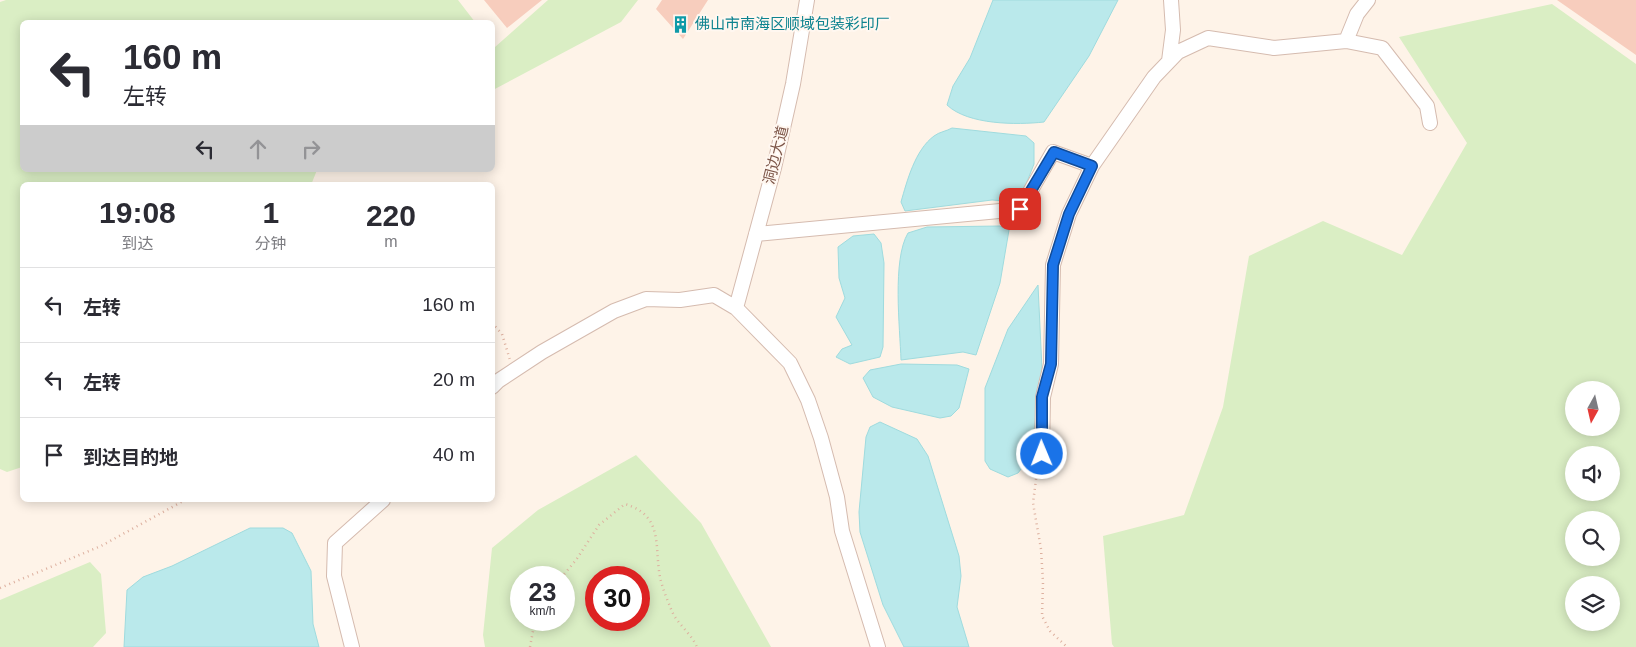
<!DOCTYPE html>
<html lang="zh">
<meta charset="utf-8">
<style>
:root{--surface:#fff;--page:#f2f2f3;--text:#2b2b33;--muted:#7c7c81;--line:#e1e1e2}
body{margin:0;font-family:Helvetica,"Noto Sans SC",sans-serif;background:var(--page);color:var(--text);height:100vh;display:flex;flex-direction:column;font-size:19px;white-space:nowrap}
*{box-sizing:border-box;margin:0}
p{font-size:16px;color:var(--muted)}
.icon{flex:none;width:28px;height:28px;fill:none;stroke:currentColor;stroke-width:2;stroke-linecap:round;stroke-linejoin:round}
.map{position:relative;flex:1;overflow:hidden}
.panel{position:absolute;left:20px;top:182px;width:475px;height:320px;display:flex;flex-direction:column;background:var(--surface);border-radius:8px;box-shadow:0 2px 12px #0003}
.panel>*{flex:none}
.hud{position:absolute;left:20px;top:20px;width:475px;height:152px;border-radius:8px;box-shadow:0 2px 12px #0003;background:#fff;color:var(--text);overflow:hidden}
.needle{width:32px;rotate:188deg}
.fabs{position:absolute;left:1565px;top:381px;display:grid;gap:10px}
.fabs a{display:grid;place-items:center;width:55px;height:55px;border-radius:50%;background:var(--surface);box-shadow:0 2px 12px #0003;font-size:25px}
.speed{position:absolute;left:510px;top:566px;display:flex;gap:10px;font-size:25px;font-weight:700;text-align:center}
.speed>*{display:grid;place-content:center;width:65px;height:65px;border-radius:50%;background:var(--surface);box-shadow:0 2px 12px #0003;line-height:1}
.speed small{font-size:12px;font-weight:400}
.speed .limit{border:8px solid #d22;background:#fff;color:#111}
.pin{position:absolute;display:grid;place-items:center;width:42px;height:42px;color:#fff;margin:-21px;border-radius:10px;box-shadow:0 2px 8px #0006}
.me{position:absolute;width:55px;margin:-28px;rotate:359deg;stroke-linejoin:round;filter:drop-shadow(0 0 4px #0008)}
.turn{display:flex;align-items:center;gap:18px;height:105px;padding:0 20px;font-size:22px}
.turn .icon{width:65px;height:65px;stroke-width:2.5}
.turn b{display:block;font-size:35px;line-height:42px}
.lanes{display:flex;align-items:center;height:48px;padding:0 20px;background:#0003;justify-content:center;gap:25px;direction:ltr}
.lanes .off{opacity:.35}
.eta{display:flex;justify-content:space-evenly;align-items:center;height:85px;text-align:center}
.eta b{font-size:30px;font-weight:700;line-height:35px}
ul{padding:0;list-style:none}
li{display:flex;align-items:center;gap:15px;height:75px;padding:0 20px;border-top:1px solid var(--line)}
li div{flex:1}
li b{display:block;font-size:19px}
li em{font-style:normal}
.map>svg:first-child{display:block}
.green{fill:#daeec4;fill-rule:evenodd}
.water{fill:#bae9eb;stroke:#9fdbde}
.building{fill:#f7cdbd}
.lines{fill:none;stroke-linecap:round;stroke-linejoin:round}
.street-casing{stroke:#d5bbaf;stroke-width:16}
.path{stroke:#ddb09f;stroke-width:2.5;stroke-dasharray:1 4;stroke-linecap:butt}
.street{stroke:#fff;stroke-width:14}
.route-casing{stroke:#114b97;stroke-width:12}
.route{stroke:#1a73e8;stroke-width:9}
.labels{text-anchor:middle;stroke-width:4;stroke-linejoin:round;paint-order:stroke}
.culture-label{font-size:15px;fill:#0d838f;stroke:#fff7f0;text-anchor:start}
.street-label{font-size:15px;fill:#7c5548;stroke:#fff7f0}
</style>
<div class="map">
<svg width="1636" height="647" viewBox="0 0 1636 647">
<rect width="100%" height="100%" fill="#fef3e8"/>
<!-- green -->
<path class="green" d="M6 0H458L475 22H22V170H317L311 185H22V467L7 472 0 469V2Z
M548 0H638L621 22 493 90V45L495 47Z
M1552 4 1636 64V647H1114L1112 644 1103 536 1184 515 1223 407 1249 256 1323 221 1402 255 1467 143 1399 37ZM1574 390H1611V428H1574ZM1574 455H1611V492H1574ZM1574 520H1611V558H1574ZM1574 585H1611V622H1574Z
M636 455 701 523 771 647H485L483 635 492 548 538 510ZM521 578H564V620H521ZM596 578H639V620H596Z
M90 562 101 574 106 633 93 647H0V600Z"/>
<!-- water -->
<path class="water" d="M993 0H1118L1089 56 1044 122C1017 125 968 125 947 105L953 86 970 58Z
M952 128 1026 136 1034 143V164L1019 202 992 200 905 211 901 202C907 181 915 150 934 136 939 132 947 131 952 128Z
M1000 226 1009 230 1000 283 976 355 963 352 901 360C900 328 892 260 908 233L927 227Z
M874 234 881 243 884 263 883 347 880 357 850 364 836 357 842 349 852 345 836 317 845 298 839 278 838 247 853 236Z
M1038 285 1042 369 1032 445 1025 464 1018 473 1008 477 990 469 985 461V388L1008 329Z
M901 364 957 365 969 369 959 408 951 416 940 418 892 407 873 397 863 378 870 370Z
M880 422 917 439 928 456 959 556 961 576 957 607 969 647H904L883 605 860 532 859 512 866 437 870 427Z
M250 528H283L292 533 311 571 313 624 319 647H124L127 590 143 577 172 566Z"/>
<!-- building -->
<path class="building" d="M484 0H542L507 28Z
M662 0H708L683 39 656 9Z
M1557 0H1636V55Z"/>
<g class="lines">
<defs>
<path id="street" d="M1346 41 1357 14 1368 0
M1169 61 1173 30 1171 0
M756 234 1020 209 1053 152 1092 166 1154 77 1178 52 1208 38 1274 48 1346 41 1382 48 1427 106 1430 123
M736 308 774 168 793 84 807 0
M492 387 498 381 542 352 614 311 646 299 680 300 714 295 736 308 790 363 808 400 821 438 837 497 842 531 878 647
M1042 454 1043 397 1051 364 1053 265 1069 214 1092 166
M352 647 334 576 335 543 383 500"/>
</defs>
<!-- street casing -->
<use href="#street" class="street-casing"/>
<!-- path -->
<path class="path" d="M492 323 502 334 510 360
M1038 464 1033 503 1041 549 1043 582 1042 616 1050 631 1067 647
M561 578 576 560 599 525 625 504C664 516 654 545 660 577 662 587 667 599 671 609 676 623 691 633 697 647
M0 588 101 546 185 500
M530 647 535 620"/>
<!-- street -->
<use href="#street" class="street"/>
</g>
<g class="lines">
<defs>
<path id="route" d="M1020 209 1054 152 1092 166 1069 214 1053 265 1051 364 1042 397V454"/>
</defs>
<!-- route casing -->
<use href="#route" class="route-casing"/>
<!-- route -->
<use href="#route" class="route"/>
</g>
<!-- icons -->
<defs>
<symbol id="building-bare" viewBox="-9 -9 18 18"><path d="M-4-6H4V6H1V3H-1V6H-4ZM-2.5-4.3h1.7v1.8h-1.7ZM.8-4.3h1.7v1.8H.8ZM-2.5-1h1.7V.8h-1.7ZM.8-1h1.7V.8H.8Z" fill="#0f9aa8" stroke="#fff7f0" stroke-width="2.5" paint-order="stroke"/></symbol>
</defs>
<g fill-rule="evenodd">
<use href="#building-bare" x="668" y="12" width="25" height="25"/>
</g>
<g class="labels">
<!-- culture labels -->
<g class="culture-label">
<text x="695" y="29">佛山市南海区顺域包装彩印厂</text>
</g>
<!-- street labels -->
<g class="street-label">
<text transform="translate(776 155) rotate(-76)" y="5">洞边大道</text>
</g>
</g>
</svg>
<div class="fabs">
<a><svg class="needle" viewBox="-14 -14 28 28"><path d="M0-13l5 13h-10z" fill="#e53935"/><path d="M0 13l5-13h-10z" fill="#7c7c81"/></svg></a>
<a><svg class="icon" aria-label="sound" viewBox="0 0 24 24"><path d="M4 9h4l5-4v14l-5-4H4zM17 9q2 3 0 6"/></svg></a>
<a><svg class="icon" aria-label="search" viewBox="0 0 24 24"><circle cx="10" cy="10" r="6"/><path d="M15 15l6 6"/></svg></a>
<a><svg class="icon" aria-label="layers" viewBox="0 0 24 24"><path d="M12 4l9 5-9 5-9-5zM3 14l9 5 9-5"/></svg></a>
</div>
<div class="speed"><div>23<small>km/h</small></div><div class="limit">30</div></div>
<div class="pin" style="left:1020px;top:209px;background:#d93025"><svg class="icon" aria-label="arrive" viewBox="0 0 24 24"><path d="M6 21V4h12l-3 4 3 4H6"/></svg></div>
<svg class="me" style="left:1042px;top:454px" viewBox="-20 -20 40 40"><circle r="17" fill="#1a73e8" stroke="#fff" stroke-width="3"/><path d="M0-11L8 9 0 5-8 9z" fill="#fff"/></svg>
<div class="hud">
<div class="turn"><svg class="icon" aria-label="left" viewBox="0 0 24 24"><path d="M17 20v-9H6M10 6l-5 5 5 5"/></svg><div><b>160 m</b>左转</div></div>
<div class="lanes"><svg class="icon" aria-label="left" viewBox="0 0 24 24"><path d="M17 20v-9H6M10 6l-5 5 5 5"/></svg><svg class="icon off" aria-label="ahead" viewBox="0 0 24 24"><path d="M12 20V5M6 11l6-6 6 6"/></svg><svg class="icon off" aria-label="right" viewBox="0 0 24 24"><path d="M7 20v-9h11M14 6l5 5-5 5"/></svg></div>
</div>
<section class="panel">
<div class="eta">
<div><b>19:08</b><p>到达</p></div>
<div><b>1</b><p>分钟</p></div>
<div><b>220</b><p>m</p></div>
</div>
<ul>
<li><svg class="icon" aria-label="left" viewBox="0 0 24 24"><path d="M17 20v-9H6M10 6l-5 5 5 5"/></svg><div><b>左转</b></div><em>160 m</em></li>
<li><svg class="icon" aria-label="left" viewBox="0 0 24 24"><path d="M17 20v-9H6M10 6l-5 5 5 5"/></svg><div><b>左转</b></div><em>20 m</em></li>
<li><svg class="icon" aria-label="arrive" viewBox="0 0 24 24"><path d="M6 21V4h12l-3 4 3 4H6"/></svg><div><b>到达目的地</b></div><em>40 m</em></li>
</ul>
</section>
</div>
